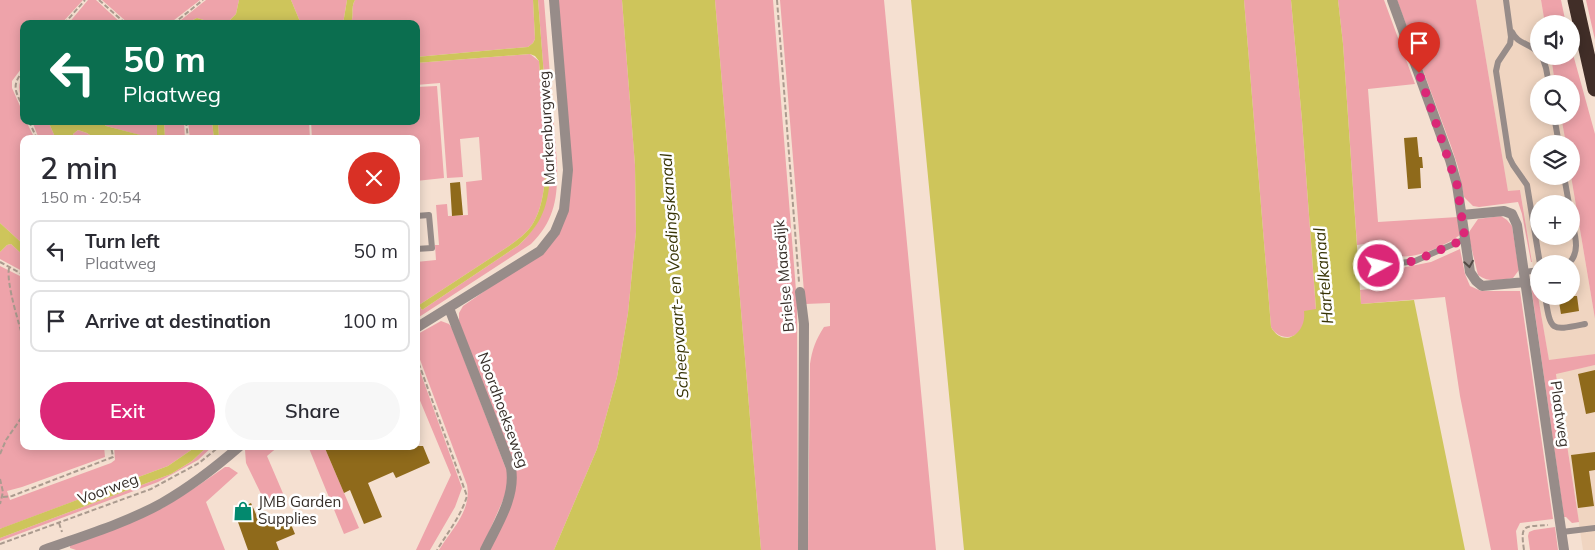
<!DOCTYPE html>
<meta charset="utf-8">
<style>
:root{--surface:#fff;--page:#f7f7f7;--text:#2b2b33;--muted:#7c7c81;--line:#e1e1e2;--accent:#db2777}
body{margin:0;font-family:Mulish,sans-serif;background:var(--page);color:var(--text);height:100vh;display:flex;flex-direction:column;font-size:19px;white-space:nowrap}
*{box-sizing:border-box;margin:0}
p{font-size:16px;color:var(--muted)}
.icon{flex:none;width:28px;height:28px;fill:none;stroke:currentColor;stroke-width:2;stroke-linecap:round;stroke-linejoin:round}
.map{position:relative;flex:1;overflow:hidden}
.details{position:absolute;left:20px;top:135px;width:400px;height:315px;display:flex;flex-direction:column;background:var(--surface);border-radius:10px;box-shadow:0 2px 12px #0003}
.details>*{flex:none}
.guide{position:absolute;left:20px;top:20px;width:400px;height:105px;border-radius:10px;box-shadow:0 2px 12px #0003;background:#0b6e4f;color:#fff;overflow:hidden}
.buttons{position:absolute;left:1530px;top:15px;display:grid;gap:10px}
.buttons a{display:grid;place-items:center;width:50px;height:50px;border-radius:50%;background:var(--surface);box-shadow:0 2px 12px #0003;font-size:25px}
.pin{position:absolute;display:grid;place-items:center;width:42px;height:42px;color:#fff;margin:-51px -21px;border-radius:50% 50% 50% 0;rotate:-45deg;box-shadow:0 0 5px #0007}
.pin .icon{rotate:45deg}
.me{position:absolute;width:55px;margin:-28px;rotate:83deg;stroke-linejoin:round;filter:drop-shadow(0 0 4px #0008)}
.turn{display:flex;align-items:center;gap:18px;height:105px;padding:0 20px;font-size:22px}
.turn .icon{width:65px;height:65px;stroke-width:2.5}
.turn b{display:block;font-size:35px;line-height:42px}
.round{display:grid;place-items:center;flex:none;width:52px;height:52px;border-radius:26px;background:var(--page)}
.headline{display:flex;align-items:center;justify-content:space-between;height:85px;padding:0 20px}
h1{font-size:30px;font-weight:600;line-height:38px}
.action{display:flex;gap:10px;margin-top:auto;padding:10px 20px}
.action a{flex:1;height:58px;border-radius:30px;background:var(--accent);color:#fff;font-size:20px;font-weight:600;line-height:58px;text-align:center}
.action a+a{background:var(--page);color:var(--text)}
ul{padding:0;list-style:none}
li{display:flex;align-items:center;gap:15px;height:62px;margin:0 10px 8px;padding:0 10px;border:2px solid var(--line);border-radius:10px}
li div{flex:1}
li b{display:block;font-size:19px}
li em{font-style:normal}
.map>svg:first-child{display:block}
.built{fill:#f0d5c1;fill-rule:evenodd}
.green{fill:#eea3aa}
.water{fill:#cec55b}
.building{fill:#8f6a1b}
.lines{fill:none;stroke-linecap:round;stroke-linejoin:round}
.path{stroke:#ab9b8f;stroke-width:2;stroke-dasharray:5 2.5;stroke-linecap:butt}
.lane{stroke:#978c89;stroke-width:6}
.street{stroke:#978c89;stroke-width:10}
.highway{stroke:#412e28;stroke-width:15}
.oneway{stroke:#534a45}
.route{stroke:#db2777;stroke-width:9;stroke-dasharray:0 16.2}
.labels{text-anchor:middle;stroke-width:5;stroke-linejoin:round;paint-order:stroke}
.street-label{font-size:15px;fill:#362e28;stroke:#fff}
.poi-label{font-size:15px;fill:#362e28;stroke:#fff;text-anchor:start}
.water-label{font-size:16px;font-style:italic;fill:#373304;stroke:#fff}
</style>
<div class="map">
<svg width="1595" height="550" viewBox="0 0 1595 550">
<rect width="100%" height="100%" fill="#f5e0d1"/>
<!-- built -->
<path class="built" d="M1476 0H1541L1545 24H1539V56H1551L1555 84H1539V116H1561L1566 144H1539V176H1571L1595 319V354L1549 361 1520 190 1508 192ZM1539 204H1571V236H1539ZM1539 264H1571V296H1539Z
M1595 365V550H1583L1556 373Z"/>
<!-- green -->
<path class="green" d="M0 0H83L61 24H24V65L12 81V88L24 115V121H26L35 139H24V245L0 223Z
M88 0H96L122 24H68Z
M102 0H200L169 24H129Z
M206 0H239L236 14 226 24H217L197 18 185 24H176Z
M291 0H347L343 24H301Z
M355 0H533L535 39 533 43 528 47 416 57V24H350C355 17 350 8 355 0Z
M538 0H544L557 163C558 197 555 220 531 244L416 319V262L436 260 435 245H439L436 205 447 204 448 216 468 215 466 182 482 180 479 137 460 139 463 177 447 178 440 83 416 85V63L530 54 539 61C542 104 556 189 532 225 526 234 517 240 509 246L419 305 422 310 519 245C544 222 549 197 551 164Z
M558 0H622L635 165 636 232 628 313 617 377 597 449 554 550H489L514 493 459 321V313L463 306 521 266 567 214Z
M715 0H773L797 303 798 550H761Z
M780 0H884L936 550H808L810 364C812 350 816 339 824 327L830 326V303L805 304Z
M1244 0H1291L1302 120 1316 310C1313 312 1309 315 1307 318 1303 322 1303 328 1299 332 1290 341 1276 337 1271 327Z
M1338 0H1384L1415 84 1368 89 1378 222 1458 217 1460 235C1446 245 1417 259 1400 256 1392 254 1385 248 1380 242L1357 245 1343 44Z
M1397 0H1476L1508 191 1520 190 1532 262H1531L1522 214 1518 202 1479 207 1473 206 1464 197 1458 167 1451 146Z
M1541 0H1561L1566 24H1545Z
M1586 0H1595V40Z
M1571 47 1595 134V319L1571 176V144H1566L1561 116H1571V84H1555L1551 56H1571Z
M24 75V103C19 93 16 85 24 75Z
M437 86 444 178 416 181V139H312L311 121H416V87Z
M32 121H48L56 139H39Z
M101 121H157V136L147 137 106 126Z
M164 121H184L185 139H165Z
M188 121H212L214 139H190Z
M218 121H309L310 139H219Z
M78 130 87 133 96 139H74L73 134Z
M1501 216 1507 220 1512 226 1519 270 1513 278C1500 280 1489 283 1478 275L1469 238V232L1478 219Z
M11 244 24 256V272L0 259V252L7 245Z
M1460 249 1465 274 1470 286 1481 291H1520L1553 519 1520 523 1516 531 1518 550H1491L1460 396 1445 297 1361 304 1360 290 1388 287V278L1396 269 1431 262Z
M0 266 24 278V446H104L105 457 22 487 7 491 10 500 111 463 115 460 114 446H197L168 466 0 529Z
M1534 273 1549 360 1595 354V365L1556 374 1579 522 1572 523 1566 517H1564L1530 279Z
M441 321 449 324 452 328 508 474 507 491 481 550H439C451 530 472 511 467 485L416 349V335Z
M416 360 462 488 455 507 430 550H416L451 475 416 391Z
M208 446H213L198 460 158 482 0 541V538L171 474 192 461Z
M249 446H279L267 456 288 505 279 508 267 506 246 463 245 450Z
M308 446H324L359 528 344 534Z
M225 467H229L238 473 206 502 225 550H76L70 548V545L164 507 196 487Z
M1555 527 1558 550H1530L1528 536 1529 532 1534 530Z"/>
<!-- water -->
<path class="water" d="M239 0H291L301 24H226L236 14Z
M347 0H355C350 8 355 17 350 24H343Z
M533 0H538L551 164C549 200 546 220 519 245L422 310 419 305 509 246C517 240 526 234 532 225 556 189 542 104 539 61L535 56 530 54 416 63V57L528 47 533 43 535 39Z
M622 0H715L761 550H554L597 449 617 377 628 313 636 232 635 165Z
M911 0H1244L1271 327C1283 349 1307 334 1304 311L1316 309 1302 120 1291 0H1338L1343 44 1361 304 1414 300 1465 550H964Z
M197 18 217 24H185Z
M48 121H101L106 126 152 138 157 136V121H164L165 139H96L87 133 78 130 73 134 74 139H56Z
M212 121H218L219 139H214Z
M0 223 24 245V256L11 244 7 245 0 252Z
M197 446H208L192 461 171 474 0 538V529L2 528 168 466Z"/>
<!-- building -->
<path class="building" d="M1417 137 1419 157H1422L1423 168H1420L1421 188 1408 189 1404 138Z
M460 182 463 215 452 216 450 183Z
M1558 296H1577L1579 311 1561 314Z
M1595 370V412L1586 414 1578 374Z
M324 446H423L430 463 396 478 393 472 368 483 382 517 364 524 350 490 344 493Z
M1595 452V470L1589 471 1594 506 1578 508 1571 455Z
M251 503 260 523 267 520 269 525 288 517 295 534 276 542 279 550H248L234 511Z"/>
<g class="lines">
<!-- path -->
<path class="path" d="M99 0 126 24
M777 0 799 282
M64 24 85 0
M173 24 203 0
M24 70C10 86 16 92 24 109
M29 121 37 139
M186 121 188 139
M0 262 24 275
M9 268C6 283 19 324 24 341
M416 356 467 496C461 516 448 532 437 550
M0 454 6 440 24 414
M0 479 3 492 0 504
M3 497 12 496 113 457 111 446
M59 523 62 532
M0 544 151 489 199 463 220 446
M1524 550C1520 523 1524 527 1548 525"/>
<!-- lane -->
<path class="lane" d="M1506 0 1511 37 1510 44 1498 62 1496 71 1509 157 1513 165 1527 185 1540 264
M1512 32C1517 44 1530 43 1539 53
M1542 56 1546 68 1549 84
M1554 116 1559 144
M1564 176 1569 204
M416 216 429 215 432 248 416 249
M1568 264C1582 252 1574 232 1571 217
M1379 266 1415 261 1465 239
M1525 272 1539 270
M1545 296C1551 332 1550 331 1585 324
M1562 532 1595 528"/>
<!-- street -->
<path class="street" d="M1392 0 1450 160 1457 185 1470 272 1476 281 1482 286 1526 282
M1462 215 1504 211 1512 214 1517 225 1564 550
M800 292 804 324 803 550
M449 308 511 468C516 497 497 525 485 550
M416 328 540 251 555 232 564 210 568 170 554 0
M44 550C83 536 126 523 162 503 190 487 216 467 240 446"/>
<!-- highway -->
<path class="highway" d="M1575 0 1595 89"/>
</g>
<!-- one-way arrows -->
<defs><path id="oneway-chevron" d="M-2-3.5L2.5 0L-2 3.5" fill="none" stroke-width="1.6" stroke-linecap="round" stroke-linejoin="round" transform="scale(1.25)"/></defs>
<use class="oneway" href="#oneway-chevron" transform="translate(1469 264) rotate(81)"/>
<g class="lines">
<!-- route -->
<path class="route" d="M1379 266 1415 261 1465 239 1457 185 1419 73"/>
</g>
<!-- icons -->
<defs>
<symbol id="shop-bare" viewBox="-9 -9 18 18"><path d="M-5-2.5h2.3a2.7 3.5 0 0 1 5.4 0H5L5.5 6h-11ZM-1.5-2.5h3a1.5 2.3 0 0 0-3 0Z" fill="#03896e" stroke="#fff" stroke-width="2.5" paint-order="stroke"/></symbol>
</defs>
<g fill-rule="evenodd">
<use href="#shop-bare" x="229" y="497" width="28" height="28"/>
</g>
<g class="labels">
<!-- street labels -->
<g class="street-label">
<text transform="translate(547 128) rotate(-93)" y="5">Markenburgweg</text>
<text transform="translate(784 276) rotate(-95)" y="5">Brielse Maasdijk</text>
<text transform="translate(503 410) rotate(70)" y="5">Noordhoekseweg</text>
<text transform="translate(1560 414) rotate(82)" y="5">Plaatweg</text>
<text transform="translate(108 489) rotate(-20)" y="5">Voorweg</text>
</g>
<!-- poi labels -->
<g class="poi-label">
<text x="258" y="507">JMB Garden<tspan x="258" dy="17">Supplies</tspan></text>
</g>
<!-- water labels -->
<g class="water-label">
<text transform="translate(674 276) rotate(-94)" y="6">Scheepvaart- en Voedingskanaal</text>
<text transform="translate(1323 276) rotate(-95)" y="6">Hartelkanaal</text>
</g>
</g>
</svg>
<div class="buttons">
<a><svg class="icon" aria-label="sound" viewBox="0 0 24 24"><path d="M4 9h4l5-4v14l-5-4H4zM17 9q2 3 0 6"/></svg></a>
<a><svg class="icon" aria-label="search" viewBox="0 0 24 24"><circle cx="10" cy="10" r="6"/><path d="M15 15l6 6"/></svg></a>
<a><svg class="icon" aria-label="layers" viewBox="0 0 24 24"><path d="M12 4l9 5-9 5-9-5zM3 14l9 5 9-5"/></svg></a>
<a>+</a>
<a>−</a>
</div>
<div class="pin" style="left:1419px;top:73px;background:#d93025"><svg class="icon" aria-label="arrive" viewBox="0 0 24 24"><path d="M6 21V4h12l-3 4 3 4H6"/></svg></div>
<svg class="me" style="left:1379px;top:266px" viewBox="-20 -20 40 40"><circle r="17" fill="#db2777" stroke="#fff" stroke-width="3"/><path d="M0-11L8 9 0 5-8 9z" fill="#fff"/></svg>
<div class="guide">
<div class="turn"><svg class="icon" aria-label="left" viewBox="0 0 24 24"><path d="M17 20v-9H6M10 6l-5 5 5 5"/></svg><div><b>50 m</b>Plaatweg</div></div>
</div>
<section class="details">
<div class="headline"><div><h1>2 min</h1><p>150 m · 20:54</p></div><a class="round" style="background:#d93025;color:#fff"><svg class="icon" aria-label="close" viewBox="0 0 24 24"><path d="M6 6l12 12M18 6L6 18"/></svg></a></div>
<ul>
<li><svg class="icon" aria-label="left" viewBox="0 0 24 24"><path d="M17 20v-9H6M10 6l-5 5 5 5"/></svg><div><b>Turn left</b><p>Plaatweg</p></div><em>50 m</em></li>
<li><svg class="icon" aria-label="arrive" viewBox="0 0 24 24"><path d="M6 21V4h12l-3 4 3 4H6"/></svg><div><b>Arrive at destination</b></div><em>100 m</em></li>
</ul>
<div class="action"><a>Exit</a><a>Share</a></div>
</section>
</div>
